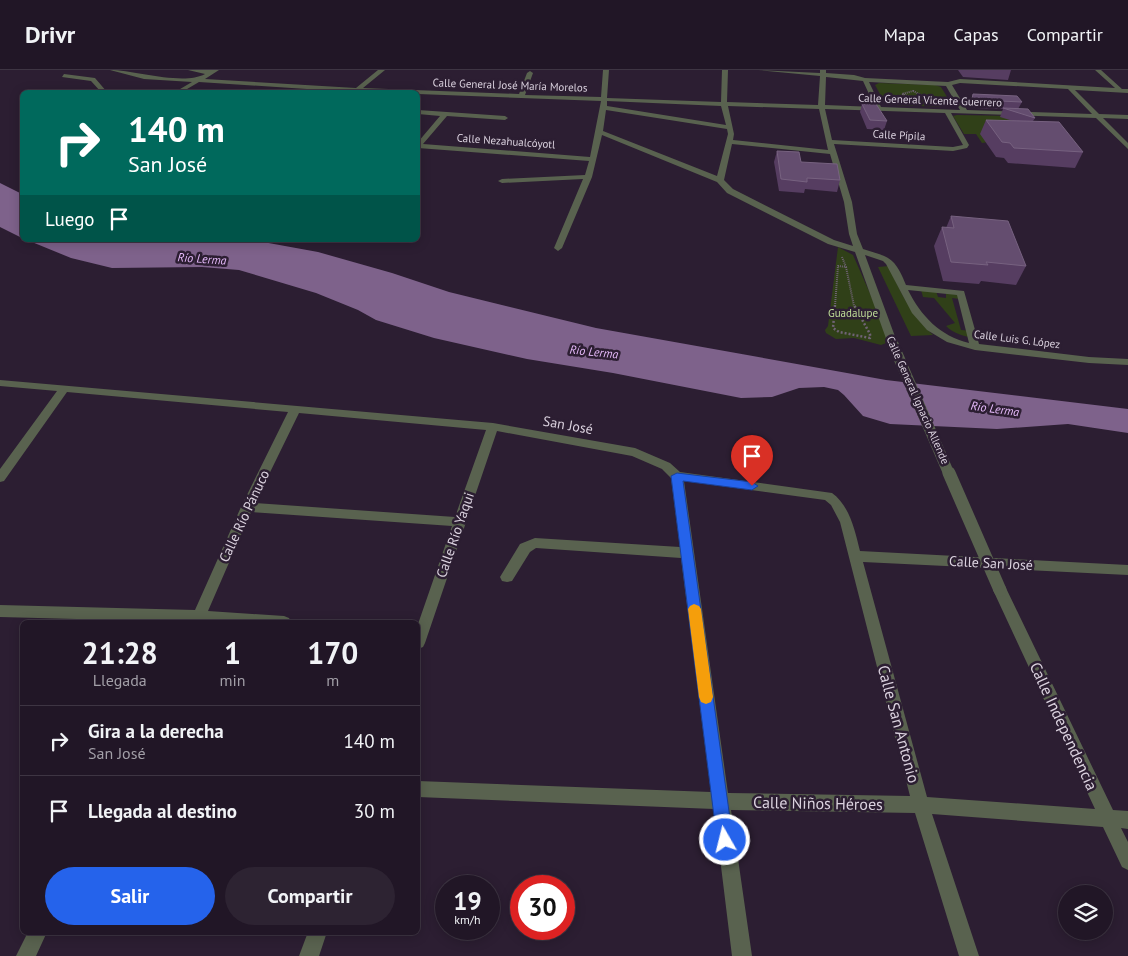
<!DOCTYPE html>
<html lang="es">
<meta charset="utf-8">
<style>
:root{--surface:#211626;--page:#2d2332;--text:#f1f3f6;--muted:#a29fa7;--line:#3e3543;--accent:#2563eb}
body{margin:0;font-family:"PT Sans",sans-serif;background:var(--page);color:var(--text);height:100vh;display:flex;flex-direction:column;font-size:19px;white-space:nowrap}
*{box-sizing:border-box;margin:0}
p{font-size:16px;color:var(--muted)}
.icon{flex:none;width:28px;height:28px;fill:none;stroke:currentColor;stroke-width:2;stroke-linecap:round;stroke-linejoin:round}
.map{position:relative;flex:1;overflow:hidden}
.drawer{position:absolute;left:20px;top:550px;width:400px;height:315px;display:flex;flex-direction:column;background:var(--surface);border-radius:8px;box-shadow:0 2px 12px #0003,0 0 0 1px var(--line)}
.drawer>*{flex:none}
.hud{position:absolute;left:20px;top:20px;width:400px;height:152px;border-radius:8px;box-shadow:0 2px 12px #0003,0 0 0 1px var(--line);background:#00695c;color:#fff;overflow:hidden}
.buttons{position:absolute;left:1058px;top:815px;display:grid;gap:10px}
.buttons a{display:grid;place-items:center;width:55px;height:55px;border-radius:50%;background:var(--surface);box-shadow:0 2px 12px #0003,0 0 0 1px var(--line);font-size:25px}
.speed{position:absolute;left:435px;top:805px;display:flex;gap:10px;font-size:25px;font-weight:700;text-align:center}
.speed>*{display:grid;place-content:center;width:65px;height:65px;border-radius:50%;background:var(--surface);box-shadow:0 2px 12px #0003,0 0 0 1px var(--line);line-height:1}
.speed small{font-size:12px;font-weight:400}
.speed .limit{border:8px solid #d22;background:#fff;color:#111}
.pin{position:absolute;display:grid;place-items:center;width:42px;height:42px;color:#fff;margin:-51px -21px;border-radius:50% 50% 50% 0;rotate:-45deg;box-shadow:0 0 5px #0007}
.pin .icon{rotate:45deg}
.me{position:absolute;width:55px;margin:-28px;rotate:352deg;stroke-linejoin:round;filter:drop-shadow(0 0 4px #0008)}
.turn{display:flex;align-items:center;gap:18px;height:105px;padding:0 25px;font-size:22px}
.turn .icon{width:65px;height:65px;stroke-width:2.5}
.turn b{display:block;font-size:35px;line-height:42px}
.then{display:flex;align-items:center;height:48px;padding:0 25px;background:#0003;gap:10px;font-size:19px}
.eta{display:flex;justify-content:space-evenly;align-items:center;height:85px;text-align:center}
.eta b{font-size:30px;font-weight:800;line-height:35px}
.button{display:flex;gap:10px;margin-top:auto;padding:10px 25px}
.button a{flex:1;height:58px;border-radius:30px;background:var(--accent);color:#fff;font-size:20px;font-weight:800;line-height:58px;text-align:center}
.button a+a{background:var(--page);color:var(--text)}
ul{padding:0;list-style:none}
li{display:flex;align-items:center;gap:15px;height:70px;padding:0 25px;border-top:1px solid var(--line)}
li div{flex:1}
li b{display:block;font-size:19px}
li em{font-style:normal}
header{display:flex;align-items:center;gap:30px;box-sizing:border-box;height:70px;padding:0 25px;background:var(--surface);border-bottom:1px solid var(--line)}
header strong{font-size:24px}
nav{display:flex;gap:28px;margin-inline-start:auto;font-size:18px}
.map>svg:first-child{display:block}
.green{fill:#304018}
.water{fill:#7e628b}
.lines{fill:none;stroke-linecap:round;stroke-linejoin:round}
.path-far1{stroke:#706375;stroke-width:2;stroke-dasharray:1 1;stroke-linecap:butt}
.path{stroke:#706375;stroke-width:2.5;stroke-dasharray:2 2;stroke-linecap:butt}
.minor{fill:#59624f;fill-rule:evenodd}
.minor-bridge-far1{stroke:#59624f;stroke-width:11}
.minor-bridge{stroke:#59624f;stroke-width:13}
.wall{fill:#563d61}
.building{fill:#644d6f;stroke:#776280}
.route{fill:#2563eb;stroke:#184099}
.slow{fill:#f59e0b}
.labels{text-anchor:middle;stroke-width:5;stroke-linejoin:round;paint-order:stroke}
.far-street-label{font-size:11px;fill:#dbd2df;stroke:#2c1e32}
.far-park-label{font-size:11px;fill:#c0df98;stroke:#2c1e32}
.far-water-label{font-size:12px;font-style:italic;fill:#e6bafb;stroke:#2c1e32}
.street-label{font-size:14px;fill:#dbd2df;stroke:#2c1e32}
.near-street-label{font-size:16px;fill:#dbd2df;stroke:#2c1e32}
</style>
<header>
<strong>Drivr</strong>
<nav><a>Mapa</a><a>Capas</a><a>Compartir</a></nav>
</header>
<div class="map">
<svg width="1128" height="886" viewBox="0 0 1128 886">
<rect width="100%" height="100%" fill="#2c1e32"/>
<!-- green -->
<path class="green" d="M879 13 935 15 941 17 952 35 947 37 892 35 885 33 875 15Z
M957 45 1014 46 1031 66 982 73 976 64H964L953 46Z
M838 177 853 185 891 271 881 275 854 268 836 269 826 263 825 260 828 256Z
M889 196C900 223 912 245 933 265L911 266 878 197Z
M921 220 936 221 938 227 946 228V223L959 225 960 229 952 228 961 260 973 261 974 268C964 266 954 264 946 256L955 253 934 228 923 227Z"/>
<!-- water -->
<path class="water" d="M0 113 22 124V168L0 157Z
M27 170 263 172 318 182 392 203 449 222 596 258 886 310 1128 339V363L1068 354 997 359 890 354 863 346 844 325 838 320 824 317 799 318 772 327 741 328 613 303 527 289 434 268 376 250 358 240 316 223 239 200 202 197 112 198 71 188Z"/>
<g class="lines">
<!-- path-far1 -->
<path class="path-far1" d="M913 21 923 26 913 28 902 24Z
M842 187 846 197
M846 197 854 236
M835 236 838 196 846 197"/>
<!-- path -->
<path class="path" d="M835 235 833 258 839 262 870 268V264L854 235"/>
<!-- minor -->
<path class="minor" d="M110 0C135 0 183 16 205 4L188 0H219L205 9 356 18 378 0H385L363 18 519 24 527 3 530 1 533 3 525 25 601 27 603 0H609L607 28 721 32 722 0H728L727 32 818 35 820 6 758 0 820 3V0H826V3L854 5 865 8 948 12 960 9 1115 18 1095 0H1101L1122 19H1128V23L1075 20 1099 44 1128 45V49L1103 48 1128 73V79L1096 48 951 43 969 75 967 78 953 81 834 74 852 132 857 164 863 179C889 187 895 187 906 215L964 221 979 274 1089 287 1128 289V295L1089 293 975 280 947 272 927 260 912 243 886 194 883 191 865 185 897 272 896 274H888L855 182 828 174 727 123 717 112 602 65 592 107 562 178 558 181 554 178 583 109 502 113 498 111 502 109 585 105 589 91 418 78V72L440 46 418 44V40L505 46 508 48 505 50 447 46 423 74 590 87 601 31 418 24V22H352L199 12 182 22H175L192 12 144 9ZM826 7 863 11 875 37 825 35ZM869 12 946 16 960 40 881 37ZM960 13 1068 19 1092 44 967 40 952 15ZM607 31 721 36 726 55 607 36ZM728 36 819 39 828 80 733 70 734 64ZM825 39 945 43 963 75 953 77 832 70ZM606 40 727 59 728 64 717 106 603 61ZM732 74 830 84 844 132 849 164 853 176 834 170 733 119 724 110ZM908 220 957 225 969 273C940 266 921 246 908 220Z
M64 4 95 8 107 22H101L91 11 62 7Z
M0 310 493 353 635 378 670 393 680 402 832 423C850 436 855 461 860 481L1128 495V505L863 492 927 727 1095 739 993 520 995 516 1000 514 1005 516 1113 740 1128 741V759L1121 758 1128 772V800L1122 797 1103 757 932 744 979 886H959L915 743 731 740 752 886H732L714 739 418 727V711L711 722 681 488 536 478 530 482 512 511 507 512 502 511 500 507 520 474 535 468 680 477 671 408 662 399 632 386 497 361 425 573 423 577 418 579V554L452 456 251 442 208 541 284 546 289 548 291 552H191L0 547V535L195 540 241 437 288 342 67 322 4 411 0 412V399L57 321 0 316ZM299 343 486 360 455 447 255 433ZM684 411 825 430 831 435 840 452 910 726 728 723Z
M28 862H47L36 886H16Z
M308 862H327L319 886H299Z"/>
<!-- minor-bridge-far1 -->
<path class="minor-bridge-far1" d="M892 272 949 404"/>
<!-- minor-bridge -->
<path class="minor-bridge" d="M949 403 1000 520"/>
</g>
<!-- wall -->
<path class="wall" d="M958 0H1011L1008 10 963 7Z
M973 24 1022 32 1018 39 1035 48 1033 51 1083 82 1075 98 1008 93 1004 88 996 87 980 64 986 50 1013 51 1000 47 1003 39 974 38 969 37Z
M862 34 887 51 884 60 867 59 860 42Z
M777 81 840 110 837 122 805 119 804 123 779 121 774 92Z
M951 146 1026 196 1016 215 981 211 979 214 943 211 934 176 942 157 946 158Z"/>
<!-- building -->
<path class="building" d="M973 24 1017 26 1022 32 977 30 972 29Z
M862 34H876L887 51 870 50Z
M1003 38 1028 39 1035 48Z
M986 50 1059 52 1083 82 1014 78 1010 73 1002 72Z
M777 81 799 82 801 92 837 94 840 110 807 108V112L781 109Z
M951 146 1008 151 1026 196 986 192 988 195 951 192 942 157 954 158Z"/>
<!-- route -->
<path class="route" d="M677 403 752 412 758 416 752 420 683 411 733 770 731 775 725 778 720 775 717 770 671 406Z"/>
<!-- slow -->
<path class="slow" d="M694 534 699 536 701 539 713 627 711 632 706 634 701 632 699 627 688 539 690 536Z"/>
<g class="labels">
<!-- far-street labels -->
<g class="far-street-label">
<text transform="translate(510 15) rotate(2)" y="4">Calle General José María Morelos</text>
<text transform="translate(930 30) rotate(2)" y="4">Calle General Vicente Guerrero</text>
<text transform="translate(899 65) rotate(3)" y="4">Calle Pípila</text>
<text transform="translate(506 71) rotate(4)" y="4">Calle Nezahualcóyotl</text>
<text transform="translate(1017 269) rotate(7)" y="4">Calle Luis G. López</text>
<text transform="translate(918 330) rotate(66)" y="4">Calle General Ignacio Allende</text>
</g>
<!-- far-park labels -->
<g class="far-park-label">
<text x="853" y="247">Guadalupe</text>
</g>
<!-- far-water labels -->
<g class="far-water-label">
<text transform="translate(202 189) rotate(4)" y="4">Río Lerma</text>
<text transform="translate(594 282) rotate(6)" y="4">Río Lerma</text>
<text transform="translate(995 339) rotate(8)" y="4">Río Lerma</text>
</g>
<!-- street labels -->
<g class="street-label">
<text transform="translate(568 355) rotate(10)" y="5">San José</text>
<text transform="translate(244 446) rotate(-65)" y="5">Calle Río Pánuco</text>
<text transform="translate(455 465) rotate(-71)" y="5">Calle Río Yaqui</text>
<text transform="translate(991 493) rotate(3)" y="5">Calle San José</text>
</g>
<!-- near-street labels -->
<g class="near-street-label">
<text transform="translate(899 654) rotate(75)" y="6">Calle San Antonio</text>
<text transform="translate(1064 656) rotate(65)" y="6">Calle Independencia</text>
<text transform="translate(818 733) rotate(1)" y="6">Calle Niños Héroes</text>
</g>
</g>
</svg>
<div class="buttons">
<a><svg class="icon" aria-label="layers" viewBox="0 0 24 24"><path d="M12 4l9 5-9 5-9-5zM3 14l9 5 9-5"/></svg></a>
</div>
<div class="speed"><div>19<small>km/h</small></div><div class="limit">30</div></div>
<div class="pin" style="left:752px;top:416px;background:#d93025"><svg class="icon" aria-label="arrive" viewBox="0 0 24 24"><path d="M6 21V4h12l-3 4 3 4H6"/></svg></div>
<svg class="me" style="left:725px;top:770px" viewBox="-20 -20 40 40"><circle r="17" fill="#2563eb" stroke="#fff" stroke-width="3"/><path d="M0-11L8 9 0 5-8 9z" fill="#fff"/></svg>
<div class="hud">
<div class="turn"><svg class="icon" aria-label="right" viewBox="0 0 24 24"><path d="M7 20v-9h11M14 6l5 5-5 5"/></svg><div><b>140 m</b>San José</div></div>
<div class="then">Luego<svg class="icon" aria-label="arrive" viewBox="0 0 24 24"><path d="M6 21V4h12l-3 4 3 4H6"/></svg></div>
</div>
<section class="drawer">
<div class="eta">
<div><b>21:28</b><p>Llegada</p></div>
<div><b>1</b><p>min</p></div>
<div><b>170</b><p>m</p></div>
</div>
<ul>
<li><svg class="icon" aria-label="right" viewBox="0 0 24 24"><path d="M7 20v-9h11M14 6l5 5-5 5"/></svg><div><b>Gira a la derecha</b><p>San José</p></div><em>140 m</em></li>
<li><svg class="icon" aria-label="arrive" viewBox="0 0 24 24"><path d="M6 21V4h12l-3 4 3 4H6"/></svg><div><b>Llegada al destino</b></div><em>30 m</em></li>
</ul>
<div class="button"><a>Salir</a><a>Compartir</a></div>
</section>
</div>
